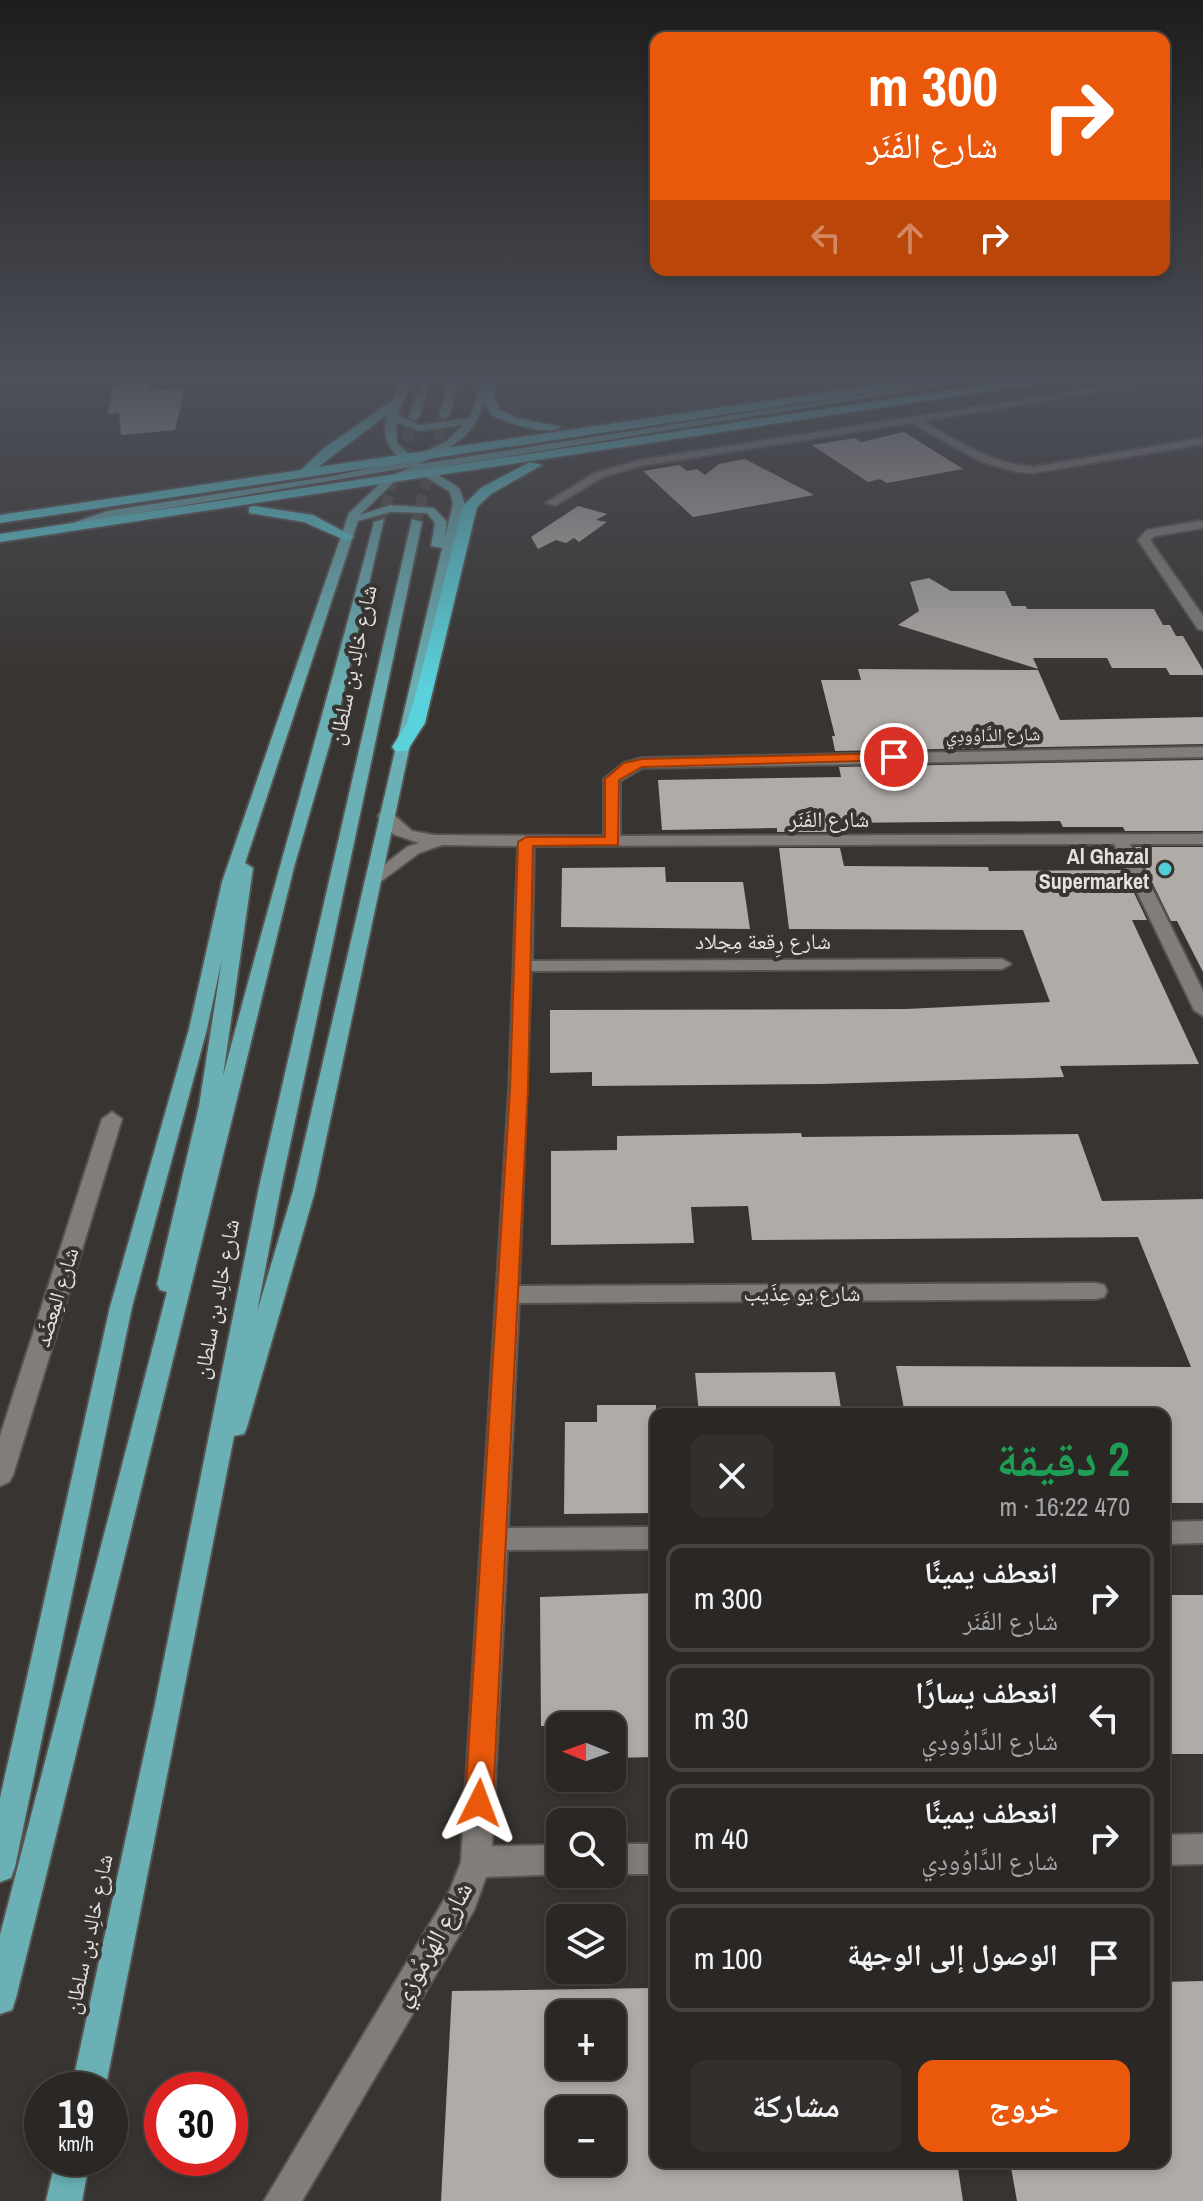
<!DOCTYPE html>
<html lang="ar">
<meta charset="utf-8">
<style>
:root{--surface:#2a2725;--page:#322f2d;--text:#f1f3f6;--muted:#a5a5a7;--line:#464442;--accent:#ea580c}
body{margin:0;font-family:"Archivo Narrow","Noto Naskh Arabic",sans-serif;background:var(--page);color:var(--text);direction:rtl;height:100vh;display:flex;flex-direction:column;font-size:30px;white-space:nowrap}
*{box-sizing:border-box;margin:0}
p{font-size:26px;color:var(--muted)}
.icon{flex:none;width:44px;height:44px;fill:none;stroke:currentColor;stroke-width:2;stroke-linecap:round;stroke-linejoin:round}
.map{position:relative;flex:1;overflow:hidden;direction:ltr}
.sheet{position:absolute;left:650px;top:1408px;width:520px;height:760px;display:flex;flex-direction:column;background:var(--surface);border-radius:16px;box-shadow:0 4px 12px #0003,0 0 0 2px var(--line);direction:rtl}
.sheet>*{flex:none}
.banner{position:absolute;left:650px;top:32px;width:520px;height:244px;border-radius:16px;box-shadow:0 4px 12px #0003,0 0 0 2px var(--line);direction:rtl;background:#ea580c;color:#fff;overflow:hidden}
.needle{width:52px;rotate:271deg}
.tools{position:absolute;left:546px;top:1712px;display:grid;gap:16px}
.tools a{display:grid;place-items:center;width:80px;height:80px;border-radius:16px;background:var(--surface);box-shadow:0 4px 12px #0003,0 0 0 2px var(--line);font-size:40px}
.speed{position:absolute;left:24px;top:2072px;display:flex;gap:16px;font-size:40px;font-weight:700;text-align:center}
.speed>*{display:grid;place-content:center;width:104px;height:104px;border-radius:50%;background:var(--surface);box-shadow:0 4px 12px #0003,0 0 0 2px var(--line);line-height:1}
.speed small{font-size:20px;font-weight:400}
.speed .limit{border:12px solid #d22;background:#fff;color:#111}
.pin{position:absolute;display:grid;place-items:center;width:68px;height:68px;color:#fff;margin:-34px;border:4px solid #fff;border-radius:50%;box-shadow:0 2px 8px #0007}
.me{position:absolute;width:88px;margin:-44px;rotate:3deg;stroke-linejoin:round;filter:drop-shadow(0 0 6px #0008)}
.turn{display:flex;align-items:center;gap:28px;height:168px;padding:0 40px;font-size:36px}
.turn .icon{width:104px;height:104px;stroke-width:2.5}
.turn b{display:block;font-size:56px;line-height:68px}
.lanes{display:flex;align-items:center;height:76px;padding:0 40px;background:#0003;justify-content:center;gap:40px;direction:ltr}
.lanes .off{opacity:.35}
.round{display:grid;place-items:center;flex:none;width:84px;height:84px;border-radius:16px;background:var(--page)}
.headline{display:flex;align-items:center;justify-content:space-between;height:136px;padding:0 40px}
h1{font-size:48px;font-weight:700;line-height:60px;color:#1e9e55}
.button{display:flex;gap:16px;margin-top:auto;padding:16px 40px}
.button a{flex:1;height:92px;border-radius:16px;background:var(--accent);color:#fff;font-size:32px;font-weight:700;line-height:92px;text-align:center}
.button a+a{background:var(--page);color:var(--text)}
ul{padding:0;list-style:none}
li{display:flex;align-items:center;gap:24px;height:108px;margin:0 16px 12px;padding:0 24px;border:4px solid var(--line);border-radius:16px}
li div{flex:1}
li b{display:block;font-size:30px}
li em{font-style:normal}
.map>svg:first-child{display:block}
.building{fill:#b0aba7;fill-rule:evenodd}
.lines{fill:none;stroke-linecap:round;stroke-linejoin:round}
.major-tunnel{stroke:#524e4b;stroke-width:11;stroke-dasharray:11 6;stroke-linecap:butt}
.minor-casing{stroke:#565351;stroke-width:4}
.major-casing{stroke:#565351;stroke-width:4}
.highway-casing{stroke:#565351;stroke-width:4}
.minor{fill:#817d79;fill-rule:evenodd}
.major{fill:#6ab0b4;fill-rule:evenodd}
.highway{fill:#5ad2dc;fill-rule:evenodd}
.route{fill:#ea580c;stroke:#983908;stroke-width:2}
.poi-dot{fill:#52ccd6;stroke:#383431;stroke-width:3}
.labels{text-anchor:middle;stroke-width:8;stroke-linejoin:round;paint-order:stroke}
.far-street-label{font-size:18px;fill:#e4e2e0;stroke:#383431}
.street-label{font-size:22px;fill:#e4e2e0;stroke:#383431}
.poi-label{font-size:22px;font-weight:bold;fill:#e4e2e0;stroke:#383431;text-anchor:end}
.near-street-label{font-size:26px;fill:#e4e2e0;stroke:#383431}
</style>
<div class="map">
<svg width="1203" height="2201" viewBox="0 0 1203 2201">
<rect width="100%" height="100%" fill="#383431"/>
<!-- building -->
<path class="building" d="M115 381H154L148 391 185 389 175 430 121 435 119 413 107 414Z
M904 432 963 469 887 483 880 479 868 482 812 445 855 438 861 442Z
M745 459 814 495 693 517 643 471 679 465 687 471 697 469 705 475 719 464Z
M578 506 607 514 596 520 607 522 579 542 574 538 566 543 556 540 538 549 531 537Z
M929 578 951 591H1005L1012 606H1026L1027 609H1154L1163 625H1170L1176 636H1183L1203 670V675H1170L1166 668H1112L1107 658H1033L1038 669 898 625 919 611 910 582Z
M858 669 1038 670 1060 720 1203 717V744L835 751 832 736H835L821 680H861Z
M1203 760V831H1125L1123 827H1063L1060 821 835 823 837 832H777V828L662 830 658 780 841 777 839 767Z
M1135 847H1203V972L1177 921H1171Z
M779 848H840L844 866 988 867 989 871 1123 870 1147 920H1132L1199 1064 1060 1066 1064 1077 821 1084 592 1086V1072L550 1073V1010L906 1009 1050 1002 1023 930 789 929Z
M665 867 666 882H743L750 929 561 927 562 868Z
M801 1133 802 1137 1078 1134 1102 1201 1203 1199V1503H1164V1414H905L896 1366 1191 1367 1138 1237 752 1240 748 1206 691 1207 694 1243 551 1245V1151L617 1150V1136Z
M835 1372 842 1414H699L695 1373Z
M597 1405H656V1513L564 1514 565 1422H597Z
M656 1593V1757L612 1758V1726H541L540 1597Z
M1164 1595H1203V1754H1164Z
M1203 1981V2201H1017L1010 2162H1164V1982Z
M653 1988 656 2162H957L963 2201H441L452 1991ZM560 2014H612V2066H560ZM560 2110H612V2162H560Z"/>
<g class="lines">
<!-- major-tunnel -->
<path class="major-tunnel" d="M380 522 414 417
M416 522 444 416"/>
<defs>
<path id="minor" d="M1140 381H1162L923 421C959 442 991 464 1034 467L1203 438V444L1034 473 1017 472 982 462 911 423 641 466 603 477 556 505 546 503 595 473 640 460Z
M1199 521 1203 522V528L1155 536 1150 540 1203 616V630L1198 629 1138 540 1147 530Z
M1203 747V757L642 768 620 781V836L1203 834V844H1130L1203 991V1016L1194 1010 1114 844 534 846 532 961 1002 959 1011 964 1002 969 531 971 519 1286 1096 1283 1104 1285 1107 1291 1104 1297 1096 1299 519 1303 508 1528 656 1527V1549L507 1550 492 1846 560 1845V1874H563L486 1877 474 1910 302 2201H264L450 1890 461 1862 509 1089 518 846 442 845 419 853 372 888 366 887 364 883 366 879 407 847 419 843 393 834 378 816 380 813H392L412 831 434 835 604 836V779L624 763 642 758Z
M112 1112 122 1119 13 1475 9 1482 0 1486V1436L102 1119Z
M1203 1521V1543L1164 1544V1522Z
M1203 1834V1864L1164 1865V1835Z
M612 1844H656V1874H611Z"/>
<path id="major" d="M401 381H411L398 415 420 425 470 418 482 381H492C475 435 468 438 420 464L949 381H971L429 469 459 488 465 504 439 609 315 1191 247 1427 244 1434 234 1436 105 2090H71L155 1704 259 1187 412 519 422 522 281 1187 257 1312 293 1191 442 548 431 546 435 523 427 513 391 512 358 521 245 863 253 868 223 1076C272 890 326 707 374 522L384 519 339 712 294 867 16 1998 12 2010 0 2014V1935L167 1292 160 1290 157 1284 199 1106 222 959 207 1029 132 1307 15 1867 11 1878 0 1882V1798L110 1307 189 1029 222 882 349 513 386 478 411 467 109 518 65 532 59 528 107 511 333 476 402 461C372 434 388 412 401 381ZM396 422 419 431 463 425 447 441 413 458 397 443ZM418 472 450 492 453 504 445 537 447 522 434 508 390 505 360 515 394 482Z
M421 381H431L419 417 414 420 409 417Z
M449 381H459L449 416 444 419 439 416Z
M56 2158H90L82 2201H46Z"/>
<path id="highway" d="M484 381H496L494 397 500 410 518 418 561 427C547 437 507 422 491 415L482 397Z
M899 381H927L921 385 0 523V515L301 470 323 449 400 395 404 396V402L318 467Z
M1008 381H1036L1030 385 0 542V534Z
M530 462 542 465 491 494 477 507 425 723 407 751H395L392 747 407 723 415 697 463 506 481 488Z
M254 506 313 515 354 537 347 541 304 522 249 513V507Z"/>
</defs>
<!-- minor casing -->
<use href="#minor" class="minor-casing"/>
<!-- major casing -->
<use href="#major" class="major-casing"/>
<!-- highway casing -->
<use href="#highway" class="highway-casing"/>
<!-- minor -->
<use href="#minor" class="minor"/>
<!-- major -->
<use href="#major" class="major"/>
<!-- highway -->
<use href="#highway" class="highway"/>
</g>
<!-- sky -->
<linearGradient id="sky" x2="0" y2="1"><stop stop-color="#1f1d1b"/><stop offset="0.55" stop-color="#4d505a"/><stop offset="1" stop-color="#4d505a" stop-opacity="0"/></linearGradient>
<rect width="1203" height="689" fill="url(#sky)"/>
<!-- route -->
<path class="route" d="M894 753 898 754V760L642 767 619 780 618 845 533 846 528 1089 493 1803 489 1813 479 1817 469 1813 465 1803 510 1089 518 842 526 837H605V779L624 763 642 759Z"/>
<!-- markers -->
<circle class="poi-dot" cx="1165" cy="869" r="8"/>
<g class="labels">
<!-- far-street labels -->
<g class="far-street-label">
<text transform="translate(993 735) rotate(-1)" y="6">شارع الدَّاوُودِي</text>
</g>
<!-- street labels -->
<g class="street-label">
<text transform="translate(352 665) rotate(-78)" y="8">شارع خالِد بن سلطان</text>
<text x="829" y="827">شارع الفَنَر</text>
<text x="763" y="949">شارع رِقعة مِجلاد</text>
<text x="802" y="1301">شارع يو عِذَيب</text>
<text transform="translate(56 1297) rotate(-73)" y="8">شارع المِعضَد</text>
<text transform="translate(216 1299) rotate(-79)" y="8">شارع خالِد بن سلطان</text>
<text transform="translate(88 1934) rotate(-78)" y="8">شارع خالِد بن سلطان</text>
</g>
<!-- poi labels -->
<g class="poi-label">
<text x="1149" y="864">Al Ghazal<tspan x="1149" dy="25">Supermarket</tspan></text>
</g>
<!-- near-street labels -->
<g class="near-street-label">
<text transform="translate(432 1944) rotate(-61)" y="9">شارع الهَرمُوزي</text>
</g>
</g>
</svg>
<div class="tools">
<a><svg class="needle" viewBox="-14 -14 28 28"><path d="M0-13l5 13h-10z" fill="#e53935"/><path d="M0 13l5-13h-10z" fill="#a5a5a7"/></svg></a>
<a><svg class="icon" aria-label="search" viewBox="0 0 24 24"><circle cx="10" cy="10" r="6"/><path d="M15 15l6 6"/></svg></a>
<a><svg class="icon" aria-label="layers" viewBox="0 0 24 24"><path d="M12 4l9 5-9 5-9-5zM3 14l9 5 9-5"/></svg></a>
<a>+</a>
<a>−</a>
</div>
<div class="speed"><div>19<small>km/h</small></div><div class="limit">30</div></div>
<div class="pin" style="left:894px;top:757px;background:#d93025"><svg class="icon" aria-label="arrive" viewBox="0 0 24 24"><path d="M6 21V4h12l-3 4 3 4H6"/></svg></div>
<svg class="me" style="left:479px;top:1803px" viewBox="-20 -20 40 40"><path d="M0-17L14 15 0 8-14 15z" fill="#ea580c" stroke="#fff" stroke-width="4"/></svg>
<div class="banner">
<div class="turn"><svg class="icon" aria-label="right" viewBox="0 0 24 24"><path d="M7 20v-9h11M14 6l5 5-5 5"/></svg><div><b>300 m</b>شارع الفَنَر</div></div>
<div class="lanes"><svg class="icon off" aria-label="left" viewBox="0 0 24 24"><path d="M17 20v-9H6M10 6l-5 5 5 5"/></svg><svg class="icon off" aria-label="ahead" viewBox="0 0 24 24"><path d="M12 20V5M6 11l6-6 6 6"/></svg><svg class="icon" aria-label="right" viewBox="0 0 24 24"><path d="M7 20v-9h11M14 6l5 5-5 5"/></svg></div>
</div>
<section class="sheet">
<div class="headline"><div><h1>2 دقيقة</h1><p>470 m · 16:22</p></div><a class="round"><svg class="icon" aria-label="close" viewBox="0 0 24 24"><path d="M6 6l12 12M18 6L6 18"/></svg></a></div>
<ul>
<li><svg class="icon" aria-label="right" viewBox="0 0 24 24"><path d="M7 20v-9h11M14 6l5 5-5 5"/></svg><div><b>انعطف يمينًا</b><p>شارع الفَنَر</p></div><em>300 m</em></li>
<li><svg class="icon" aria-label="left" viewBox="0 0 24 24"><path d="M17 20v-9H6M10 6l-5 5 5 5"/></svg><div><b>انعطف يسارًا</b><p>شارع الدَّاوُودِي</p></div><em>30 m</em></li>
<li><svg class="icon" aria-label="right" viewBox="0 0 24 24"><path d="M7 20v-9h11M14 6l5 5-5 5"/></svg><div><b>انعطف يمينًا</b><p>شارع الدَّاوُودِي</p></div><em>40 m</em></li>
<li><svg class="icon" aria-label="arrive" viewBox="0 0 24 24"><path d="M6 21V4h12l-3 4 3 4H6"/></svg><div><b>الوصول إلى الوجهة</b></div><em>100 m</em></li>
</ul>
<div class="button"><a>خروج</a><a>مشاركة</a></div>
</section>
</div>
